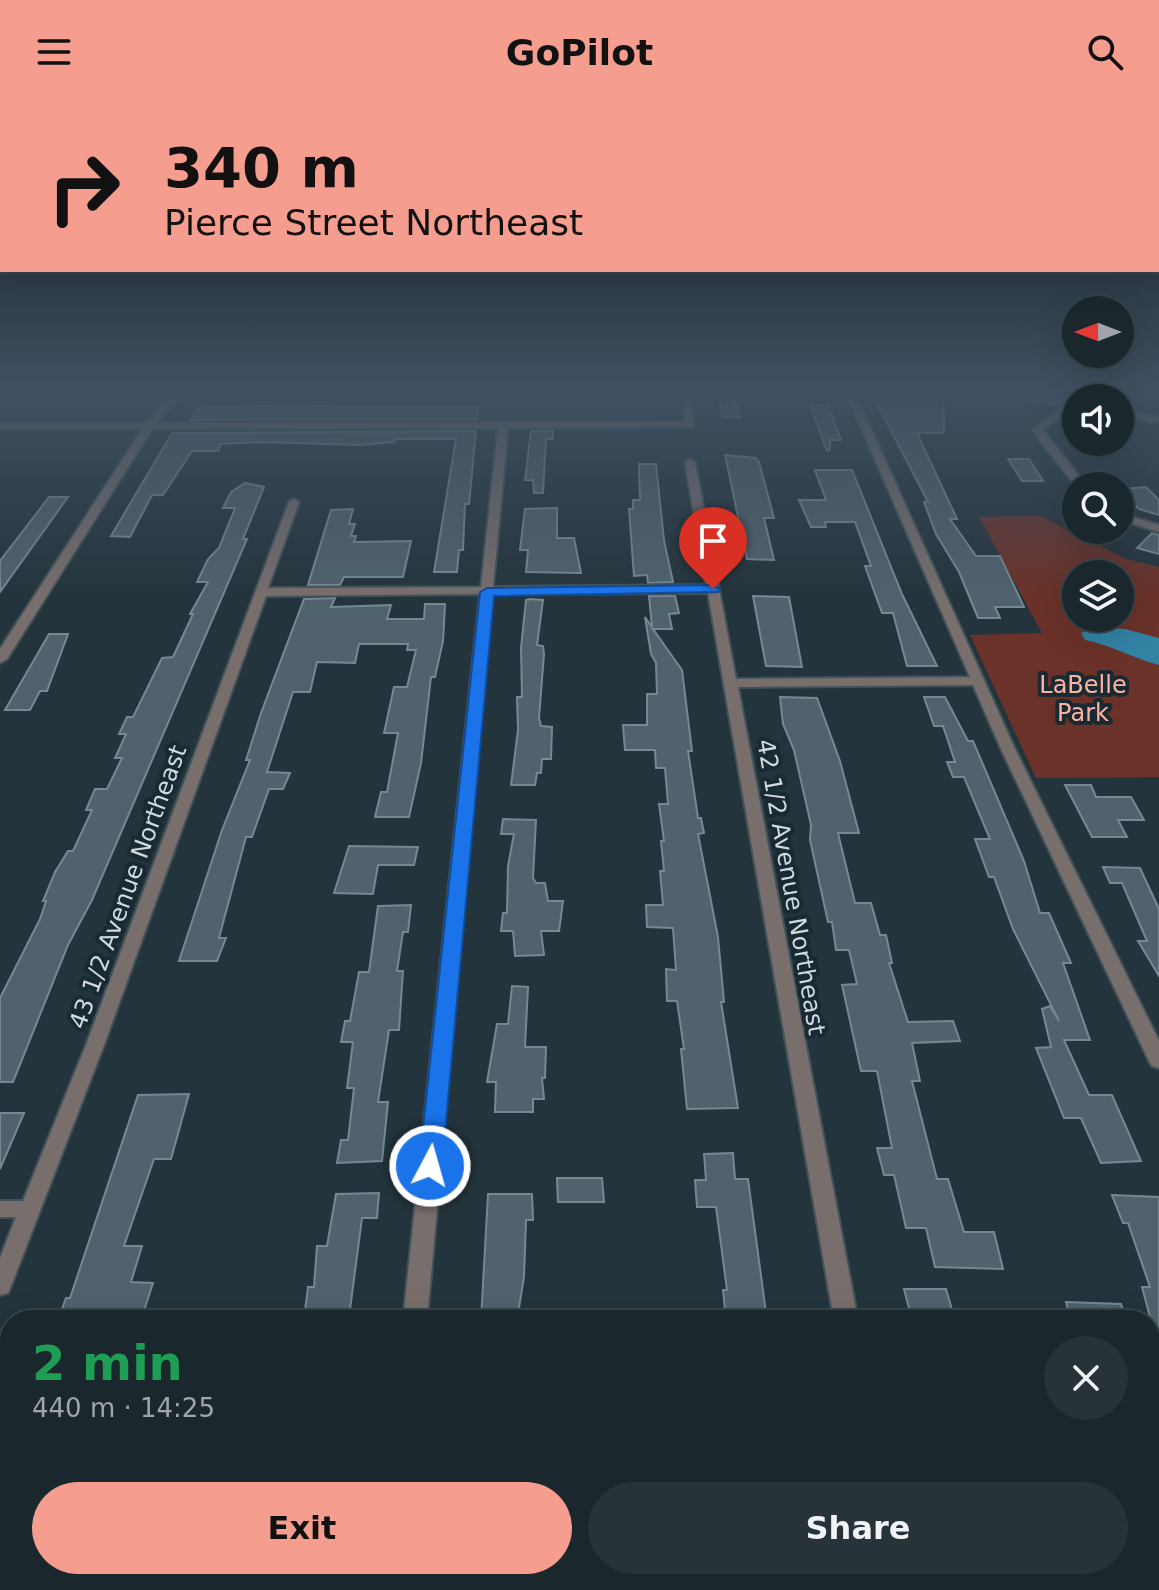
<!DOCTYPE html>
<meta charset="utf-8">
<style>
:root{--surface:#1a272d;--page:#273339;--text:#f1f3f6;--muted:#9fa5aa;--line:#384449;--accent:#f59d8e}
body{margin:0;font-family:"DejaVu Sans",sans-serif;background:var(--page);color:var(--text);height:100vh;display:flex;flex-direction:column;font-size:30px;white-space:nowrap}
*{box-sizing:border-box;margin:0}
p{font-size:26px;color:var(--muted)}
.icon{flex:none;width:44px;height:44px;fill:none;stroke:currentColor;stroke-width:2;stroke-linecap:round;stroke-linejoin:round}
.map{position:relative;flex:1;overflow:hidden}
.panel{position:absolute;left:0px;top:1206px;width:1160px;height:280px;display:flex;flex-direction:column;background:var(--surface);border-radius:32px 32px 0 0;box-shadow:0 8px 32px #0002,0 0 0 2px var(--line)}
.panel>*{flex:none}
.hud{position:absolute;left:0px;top:0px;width:1160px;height:168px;box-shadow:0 8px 32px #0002,0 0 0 2px var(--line);background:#f59d8e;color:#111;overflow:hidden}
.needle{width:52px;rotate:270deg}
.tools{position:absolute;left:1062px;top:192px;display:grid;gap:16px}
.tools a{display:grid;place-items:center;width:72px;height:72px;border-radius:50%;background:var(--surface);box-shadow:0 8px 32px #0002,0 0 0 2px var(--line);font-size:40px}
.pin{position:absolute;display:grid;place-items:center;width:68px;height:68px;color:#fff;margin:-82px -34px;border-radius:50% 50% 50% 0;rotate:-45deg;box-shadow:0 0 8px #0007}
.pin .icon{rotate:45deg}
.me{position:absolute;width:88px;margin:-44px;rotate:6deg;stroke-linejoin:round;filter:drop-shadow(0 0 6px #0008)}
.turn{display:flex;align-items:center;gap:28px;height:168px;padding:0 32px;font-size:36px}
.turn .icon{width:104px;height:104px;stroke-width:2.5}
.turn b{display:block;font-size:56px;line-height:68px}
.round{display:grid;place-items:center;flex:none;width:84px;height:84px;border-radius:42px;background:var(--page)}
.head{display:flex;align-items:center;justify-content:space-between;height:136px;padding:0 32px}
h1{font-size:48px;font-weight:700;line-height:60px;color:#1e9e55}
.action{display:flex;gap:16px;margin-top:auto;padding:16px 32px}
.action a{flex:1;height:92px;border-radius:48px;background:var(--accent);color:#111;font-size:32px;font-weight:700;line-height:92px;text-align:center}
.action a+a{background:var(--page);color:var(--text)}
header{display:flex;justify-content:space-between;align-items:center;height:104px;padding:0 32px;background:var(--accent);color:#111;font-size:36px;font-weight:700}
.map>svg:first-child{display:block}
.built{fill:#263f4b}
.green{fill:#6a3229;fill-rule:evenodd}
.water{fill:#3282a4}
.building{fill:#50626c;stroke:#768993;stroke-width:2}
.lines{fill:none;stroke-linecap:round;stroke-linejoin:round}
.minor-casing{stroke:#425259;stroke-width:4}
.tertiary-casing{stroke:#425259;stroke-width:4}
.minor{fill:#786e6c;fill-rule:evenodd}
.tertiary{fill:#786e6c;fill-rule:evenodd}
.route{fill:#1a73e8;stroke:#114b97;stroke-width:2}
.labels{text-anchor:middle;stroke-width:8;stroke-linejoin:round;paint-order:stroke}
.park-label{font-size:24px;fill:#fcb3a6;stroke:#192a32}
.street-label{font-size:24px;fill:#d0dadf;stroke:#192a32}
</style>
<header><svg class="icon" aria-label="menu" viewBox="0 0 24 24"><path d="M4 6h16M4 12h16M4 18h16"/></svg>GoPilot<svg class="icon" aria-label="search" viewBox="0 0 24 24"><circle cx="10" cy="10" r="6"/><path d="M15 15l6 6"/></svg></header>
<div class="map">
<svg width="1159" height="1486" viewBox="0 0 1159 1486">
<rect width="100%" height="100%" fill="#23343c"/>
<!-- built -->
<path class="built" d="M0 1313 10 1315V1476H373L372 1486H0Z"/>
<!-- green -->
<path class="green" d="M1041 412 1126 455 1159 463V673L1036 674 970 531 1042 529 979 413ZM1076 470H1120V514H1076Z"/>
<!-- water -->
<path class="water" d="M1095 523 1125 525 1159 534V561C1132 554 1114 542 1085 536L1081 529Z"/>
<!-- building -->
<path class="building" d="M718 287H732L740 313H723Z
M880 287 944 290V329H917L957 415H950L976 452H1000L1024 503H995L1000 514H978L959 468 936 430 924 398H928L873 292Z
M296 301 344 303H478L477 315 190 316 199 304Z
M810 301H828L841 336H830V346L827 347Z
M476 327 469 400H465L463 446H459L457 468H434L456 335H395L394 338 360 341 260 338 220 340 218 347H192L163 391H152L130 433 111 432 172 329Z
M531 327H553V335H546L543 389H534L533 376H525Z
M725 351 755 354 759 358 774 414H764L774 456 747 455Z
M1008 355H1029L1043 377H1022Z
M639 360H656L664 436 673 478 648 479 647 471 634 472 629 405H633V396H640Z
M815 366H852L902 490 937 562H907L893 509H882L865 462H871L855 418H825L826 423H811L799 396H826Z
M245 379 264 383 243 435H247L92 796 68 841 13 978H0V894L40 815 46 797H43L55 768 68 747H73L92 706H86L95 685H107L122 654H115L126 630H119L127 613H133L162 554 173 553 193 510H190L208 478H197L208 455 219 444 235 404H223L231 388Z
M1146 383 1159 396V411L1139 405 1120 385Z
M49 393H68L0 488V457Z
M557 404V434H574L581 469 526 468 528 446H520L525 405Z
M353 405 349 420H355L351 432H356L354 438 411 437 403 473H344L340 481H308L331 406Z
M1152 429 1159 431V450L1137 444Z
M649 492H675L679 509 669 510 672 525H653L682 566 692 647H688L698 714H701L704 729 698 730 718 833 724 898H721L738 1004 687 1005 681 945H684L677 897H667L666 865 676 866 673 824 647 823 646 801H663L660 767H664L661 737H664L659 700H668L665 664H656L655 646H625L623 621H647V590H657L656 559 651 550 645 513 652 523Z
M753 492 789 493 802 563 766 562Z
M335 494 331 503 391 501 387 515H424L425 500H445L443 537 435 573H431L421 659 409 713H375L381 688H387L398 629H384L394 583H407L416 546H407L408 540H359L355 559 317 558 310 588H293L267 668 290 669 283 685H269L252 733H246L219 834H226L217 857H179L222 726 250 656H246L261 609 304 495Z
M530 495 543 496 537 541 543 542 544 550 539 614 541 622 552 623 551 655H542L541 669H537L535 681H511L518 626 517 593H522L521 544 526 496Z
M49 530H68L47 587H40L30 606H5Z
M780 593 817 594 840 657 859 729H838L855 799H871L880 831H886L892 859H889L908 918 953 917 960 937 912 939 920 977H912L937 1075H948L964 1128H994L1003 1165 935 1163 926 1124H906L894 1071H884L877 1044H892L877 967H861L842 881 857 880 849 846H836L832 818H828L810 736 811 721 794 646 783 620Z
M924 593H945L968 637H973L1024 757 1040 809H1049L1071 859H1063L1090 936H1064L1089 991H1112L1141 1057 1101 1059 1081 1014H1064L1036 944 1051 943 1042 905 1050 902 1059 917 1013 825 994 773H989L975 735H990L964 673H953L947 658H955L943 622H934Z
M1065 681H1091L1096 693H1131L1144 716H1118L1127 733H1092Z
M503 715 536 716 533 774 536 779H545L548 797H563L559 827H541L544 851 515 852 513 827H501L503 809H507L508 762 514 730H501Z
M349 742 418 743 414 761H378L373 790 334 789Z
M1103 763 1140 764 1159 805V872L1138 837H1147L1122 779H1110Z
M411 801 408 828H403L397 867H403L399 926H389L378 998H388L382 1057 337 1059 341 1036H348L354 984H347L353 938H341L345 917H350L359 868H369L378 802Z
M512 882 528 883 525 943H546L545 974H542L544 995H533V1008H495L496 978H487L497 920H508Z
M189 990 171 1055H154L124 1142H142L131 1178 153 1179 141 1216H58L66 1194H70L138 991Z
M0 1009H24L0 1065Z
M733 1049 735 1075H748L767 1216H726L723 1186H727L716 1103H697L695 1076H706L704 1050Z
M557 1074H602L604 1098H558Z
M379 1089 377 1114H362L349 1213 304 1215 308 1183H314L317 1142H327L336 1090Z
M488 1090H532L533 1116H526L524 1173 517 1216H481Z
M1112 1091 1159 1093V1228H1154L1142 1183H1150L1128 1119H1123Z
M904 1185H946L955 1216H912Z
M1066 1198 1121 1200 1126 1216H1070Z"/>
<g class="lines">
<defs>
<path id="minor" d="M682 287H692L693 323 508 324 493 483 706 481 685 358 690 355 695 358 736 575 970 573 845 287H854L1015 645 1159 937V964L1152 962 1149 957 1001 645 973 581 738 583 858 1216H834L708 489 492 490 427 1216H403L480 490 266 492 104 941 11 1182 8 1189 0 1191V1154L16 1113H0V1097H23L86 941 289 398 294 395 299 398 268 484 481 483 498 324 0 325V319L685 318Z
M1070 298 1073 299V303L1043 326 1087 382H1076L1039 336 1033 325Z
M1120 409 1159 421V428L1120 416Z
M376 1476H404L403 1486H375Z"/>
<path id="tertiary" d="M174 287H184L154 322 7 555 0 559V545L145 321Z
M984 287H1004L1076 299V305Z
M1120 306 1159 313V319L1120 312Z"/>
</defs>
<!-- minor casing -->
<use href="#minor" class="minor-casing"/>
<!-- tertiary casing -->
<use href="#tertiary" class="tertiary-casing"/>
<!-- minor -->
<use href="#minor" class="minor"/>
<!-- tertiary -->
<use href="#tertiary" class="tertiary"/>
</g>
<!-- sky -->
<linearGradient id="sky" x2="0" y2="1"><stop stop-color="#131d21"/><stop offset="0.58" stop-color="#3f5061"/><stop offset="1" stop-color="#3f5061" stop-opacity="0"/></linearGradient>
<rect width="1159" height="495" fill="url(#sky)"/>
<!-- route -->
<path class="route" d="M713 481 720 485 718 488 494 492 442 1062 439 1068H422L419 1062 480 488 487 484Z"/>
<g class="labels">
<!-- park labels -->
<g class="park-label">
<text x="1083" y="589">LaBelle<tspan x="1083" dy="28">Park</tspan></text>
</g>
<!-- street labels -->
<g class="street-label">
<text transform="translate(128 783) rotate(-70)" y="8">43 1/2 Avenue Northeast</text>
<text transform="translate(791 783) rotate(80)" y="8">42 1/2 Avenue Northeast</text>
</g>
</g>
</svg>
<div class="tools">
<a><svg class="needle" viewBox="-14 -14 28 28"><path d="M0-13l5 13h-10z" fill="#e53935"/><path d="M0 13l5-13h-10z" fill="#9fa5aa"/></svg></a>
<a><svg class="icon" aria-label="sound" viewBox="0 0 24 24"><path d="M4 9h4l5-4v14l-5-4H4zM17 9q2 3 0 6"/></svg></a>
<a><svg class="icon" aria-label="search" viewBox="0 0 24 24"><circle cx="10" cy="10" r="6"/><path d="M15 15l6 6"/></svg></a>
<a><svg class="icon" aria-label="layers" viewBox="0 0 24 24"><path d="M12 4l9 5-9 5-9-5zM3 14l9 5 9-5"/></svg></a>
</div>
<div class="pin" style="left:713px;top:485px;background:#d93025"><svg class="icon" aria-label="arrive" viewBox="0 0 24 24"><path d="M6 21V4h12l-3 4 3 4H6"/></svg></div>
<svg class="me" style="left:430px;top:1062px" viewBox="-20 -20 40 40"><circle r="17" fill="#1a73e8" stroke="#fff" stroke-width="3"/><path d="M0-11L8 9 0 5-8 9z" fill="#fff"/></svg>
<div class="hud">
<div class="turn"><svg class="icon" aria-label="right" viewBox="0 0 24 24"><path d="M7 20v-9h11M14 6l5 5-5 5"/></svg><div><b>340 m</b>Pierce Street Northeast</div></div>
</div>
<section class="panel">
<div class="head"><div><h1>2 min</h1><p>440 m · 14:25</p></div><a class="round"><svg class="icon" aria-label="close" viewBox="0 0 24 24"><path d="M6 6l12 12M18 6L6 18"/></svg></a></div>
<div class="action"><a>Exit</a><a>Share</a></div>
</section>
</div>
